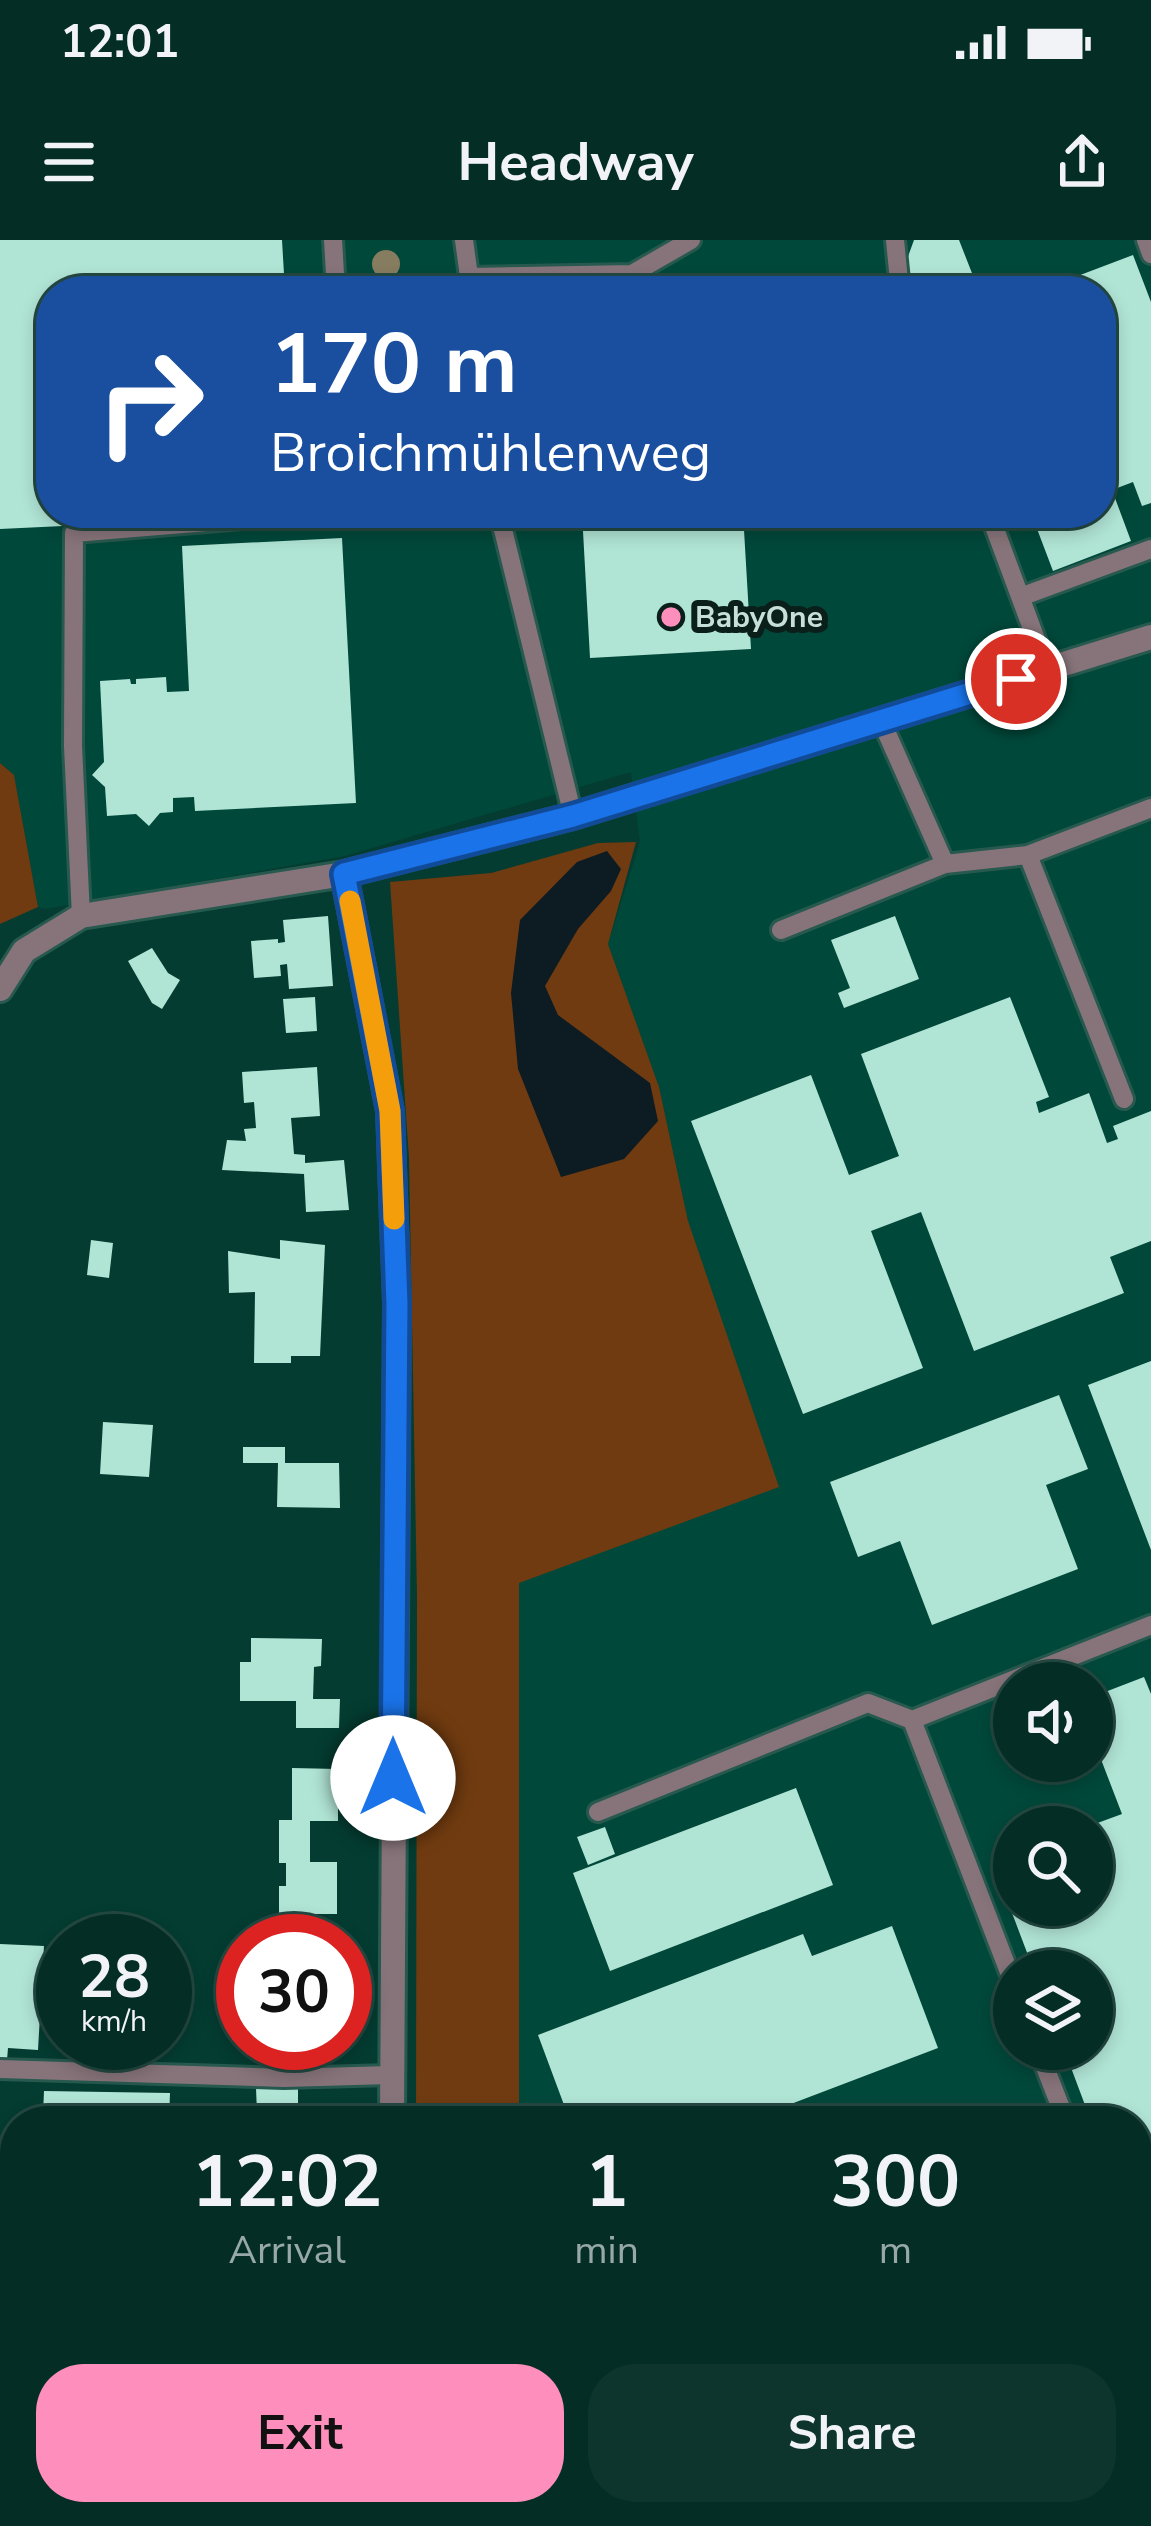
<!DOCTYPE html>
<meta charset="utf-8">
<style>
:root{--surface:#032d25;--page:#0d352d;--text:#f1f3f6;--muted:#97a8a7;--line:#244942;--accent:#fe8ebb}
body{margin:0;font-family:"Nunito Sans",sans-serif;background:var(--page);color:var(--text);height:100vh;display:flex;flex-direction:column;font-size:45px;white-space:nowrap}
*{box-sizing:border-box;margin:0}
p{font-size:39px;color:var(--muted)}
.icon{flex:none;width:66px;height:66px;fill:none;stroke:currentColor;stroke-width:2;stroke-linecap:round;stroke-linejoin:round}
.map{position:relative;flex:1;overflow:hidden}
.panel{position:absolute;left:0px;top:1866px;width:1152px;height:420px;display:flex;flex-direction:column;background:var(--surface);border-radius:48px 48px 0 0;box-shadow:0 6px 18px #0003,0 0 0 3px var(--line)}
.panel>*{flex:none}
.banner{position:absolute;left:36px;top:36px;width:1080px;height:252px;border-radius:48px;box-shadow:0 6px 18px #0003,0 0 0 3px var(--line);background:#1a4fa0;color:#fff;overflow:hidden}
.controls{position:absolute;left:993px;top:1422px;display:grid;gap:24px}
.controls a{display:grid;place-items:center;width:120px;height:120px;border-radius:50%;background:var(--surface);box-shadow:0 6px 18px #0003,0 0 0 3px var(--line);font-size:60px}
.speed{position:absolute;left:36px;top:1674px;display:flex;gap:24px;font-size:60px;font-weight:700;text-align:center}
.speed>*{display:grid;place-content:center;width:156px;height:156px;border-radius:50%;background:var(--surface);box-shadow:0 6px 18px #0003,0 0 0 3px var(--line);line-height:1}
.speed small{font-size:30px;font-weight:400}
.speed .limit{border:18px solid #d22;background:#fff;color:#111}
.pin{position:absolute;display:grid;place-items:center;width:102px;height:102px;color:#fff;margin:-51px;border:6px solid #fff;border-radius:50%;box-shadow:0 3px 12px #0007}
.me{position:absolute;width:132px;margin:-66px;rotate:0deg;stroke-linejoin:round;filter:drop-shadow(0 0 9px #0008)}
.turn{display:flex;align-items:center;gap:42px;height:252px;padding:0 36px;font-size:54px}
.turn .icon{width:156px;height:156px;stroke-width:2.5}
.turn b{display:block;font-size:84px;line-height:102px}
.eta{display:flex;justify-content:space-evenly;align-items:center;height:204px;text-align:center}
.eta b{font-size:72px;font-weight:700;line-height:84px}
.button{display:flex;gap:24px;margin-top:auto;padding:24px 36px}
.button a{flex:1;height:138px;border-radius:48px;background:var(--accent);color:#111;font-size:48px;font-weight:700;line-height:138px;text-align:center}
.button a+a{background:var(--page);color:var(--text)}
.status{display:flex;justify-content:space-between;align-items:center;height:84px;padding:0 60px;background:var(--surface);direction:ltr}
.status svg{height:33px;fill:currentColor}
header{display:flex;justify-content:space-between;align-items:center;height:156px;padding:0 36px;background:var(--surface);font-size:54px;font-weight:700}
.map>svg:first-child{display:block}
.built{fill:#00483a;fill-rule:evenodd}
.green{fill:#703b10}
.water{fill:#0d1b23}
.building{fill:#b0e4d5}
.lines{fill:none;stroke-linecap:round;stroke-linejoin:round}
.lane-casing{stroke:#27594f;stroke-width:24}
.street-casing{stroke:#27594f;stroke-width:30}
.lane{stroke:#87747a;stroke-width:18}
.street{stroke:#87747a;stroke-width:24}
.tree{fill:#867c60}
.route-casing{stroke:#114b97;stroke-width:30}
.route{stroke:#1a73e8;stroke-width:21}
.slow{stroke:#f59e0b;stroke-width:21}
.poi-dot{fill:#fe8ebb;stroke:#0a1f1a;stroke-width:4.5}
.labels{text-anchor:middle;stroke-width:12;stroke-linejoin:round;paint-order:stroke}
.poi-label{font-size:30px;font-weight:bold;fill:#c6dfd8;stroke:#0a1f1a;text-anchor:start}
</style>
<div class="status"><b>12:01</b><svg viewBox="0 0 49 12"><path d="M0 12V9h3v3zM5 12V6h3v6zM10 12V3h3v9zM15 12V0h3v12zM26 1h20v11H26zM47 4h2v5h-2z"/></svg></div>
<header><svg class="icon" aria-label="menu" viewBox="0 0 24 24"><path d="M4 6h16M4 12h16M4 18h16"/></svg>Headway<svg class="icon" aria-label="share" viewBox="0 0 24 24"><path d="M12 15V3M7 8l5-5 5 5M5 13v7h14v-7"/></svg></header>
<div class="map">
<svg width="1151" height="2286" viewBox="0 0 1151 2286">
<rect width="100%" height="100%" fill="#043c31"/>
<!-- built -->
<path class="built" d="M0 0H1151V2286H542L540 2271H1137V1881H519V1342L688 981 659 847 608 704 640 602 631 532 345 616 45 669 38 667 14 536 0 523ZM51 51H1101V273H51ZM1014 1443H1092V1521H1014ZM1014 1587H1092V1665H1014ZM1014 1731H1092V1809H1014Z"/>
<!-- green -->
<path class="green" d="M0 523 14 535 38 667 0 684Z
M636 602 608 704 659 847 688 981 779 1247 519 1343V1881H416L417 1356 409 918 390 642 491 633 598 603Z
M430 2271H540L542 2286H432Z"/>
<!-- water -->
<path class="water" d="M607 611 621 629 611 651 578 689 545 746 558 775 650 843 658 881 624 919 561 937 518 829 511 753 520 680 577 622Z"/>
<!-- building -->
<path class="building" d="M0 0H282L285 51H51V273H62L63 286 0 289Z
M914 0H959L979 51H914L906 22Z
M1133 15 1151 62V263L1142 266 1133 242 1112 250 1131 301 1053 331 1031 273H1101V51H1038Z
M582 273H743L751 409 590 418Z
M342 298 356 563 195 571 194 557 173 558V572L160 573 149 586 136 574 107 576 105 547 92 535 104 522 100 441 130 439 131 444H136V439L166 437 167 452 189 451 182 306Z
M328 676 333 746 289 749 287 724 280 725 281 736 254 738 251 701 278 699V703L285 702 283 680Z
M895 676 919 739 844 768 838 753 850 748 831 700Z
M152 708 168 733 180 740 162 769 152 763 128 721Z
M315 757 317 791 286 793 283 759Z
M1010 757 1049 857 1036 862 1039 873 1089 853 1107 903 1118 899 1113 886 1151 871V1001L1110 1017 1124 1053 974 1111 921 972 871 991 923 1128 803 1174 691 881 811 835 849 935 899 916 861 814Z
M317 827 320 876 291 878 294 914 305 915V923L344 920 349 970 306 972 304 934 222 930 227 900 246 901 244 889 256 888 254 862 244 863 242 832Z
M91 1000 113 1003 109 1038 87 1035Z
M280 1000 325 1005 320 1116H291V1123H254L255 1052 229 1053 228 1011 280 1019Z
M1151 1121V1310L1088 1145Z
M1059 1155 1088 1229 1046 1245 1078 1329 932 1385 900 1301 858 1317 830 1242Z
M103 1182 153 1185 149 1237 100 1234Z
M243 1207H285V1223H339L340 1268 277 1267 278 1223H243Z
M251 1398 322 1399 321 1426 314 1427 313 1459H340L339 1488H296V1461H240V1422H251Z
M1144 1437 1151 1454V2037L1137 2001V1881H1091L1064 1809H1092V1731H1034L993 1623 1014 1615V1665H1092V1585L1122 1574 1092 1496V1457Z
M292 1528 338 1529V1581H310V1622H337V1674H279V1646H286V1623H279V1580H292Z
M796 1548 833 1645 610 1731 573 1633Z
M605 1587 615 1614 588 1625 577 1597Z
M892 1686 938 1808 746 1881H570L538 1795 803 1694 812 1716Z
M0 1704 44 1706 38 1810 8 1808 7 1820H0Z
M281 1803H336V1818H303V1832L269 1831 270 1814H280Z
M256 1848 298 1849V1863L305 1864V1869L331 1870V1881H267L266 1872 257 1873Z
M44 1851 170 1853 169 1881H76V1874H43Z
M5 2135 15 2136V2166L1 2164Z
M98 2271H124L187 2286 96 2285Z
M710 2271H870L831 2286H715Z
M1 2276 47 2283V2286H0Z"/>
<g class="lines">
<defs>
<path id="lane" d="M333 0 336 51
M464 0 471 51
M895 0 900 51
M1146 0 1151 14
M468 37 632 34 691 0
M499 273 573 576
M989 273 1047 429
M1023 356 1151 309
M881 480 945 624 1028 615 1151 568
M1028 615 1124 859
M81 676 73 506 74 293 315 273
M781 690 945 624
M912 1480 1151 1385
M598 1572 868 1463 912 1480 1014 1745
M1038 1809 1066 1881
M0 1829 284 1838 390 1835
M1137 2066 1151 2103
M1138 2286 1151 2281"/>
<path id="street" d="M344 634 390 871 397 1064 392 1881
M0 749 24 711 81 676 344 634 573 576 1151 397
M412 2271 414 2286"/>
</defs>
<!-- lane casing -->
<use href="#lane" class="lane-casing"/>
<!-- street casing -->
<use href="#street" class="street-casing"/>
<!-- lane -->
<use href="#lane" class="lane"/>
<!-- street -->
<use href="#street" class="street"/>
</g>
<!-- trees -->
<circle class="tree" cx="386" cy="24" r="14"/>
<g class="lines">
<defs>
<path id="route" d="M393 1538 397 1064 390 871 344 634 573 576 1016 439"/>
</defs>
<!-- route casing -->
<use href="#route" class="route-casing"/>
<!-- route -->
<use href="#route" class="route"/>
<!-- slow -->
<path class="slow" d="M350 661 390 871 394 979"/>
</g>
<!-- markers -->
<circle class="poi-dot" cx="671" cy="377" r="12"/>
<g class="labels">
<!-- poi labels -->
<g class="poi-label">
<text x="695" y="387">BabyOne</text>
</g>
</g>
</svg>
<div class="controls">
<a><svg class="icon" aria-label="sound" viewBox="0 0 24 24"><path d="M4 9h4l5-4v14l-5-4H4zM17 9q2 3 0 6"/></svg></a>
<a><svg class="icon" aria-label="search" viewBox="0 0 24 24"><circle cx="10" cy="10" r="6"/><path d="M15 15l6 6"/></svg></a>
<a><svg class="icon" aria-label="layers" viewBox="0 0 24 24"><path d="M12 4l9 5-9 5-9-5zM3 14l9 5 9-5"/></svg></a>
</div>
<div class="speed"><div>28<small>km/h</small></div><div class="limit">30</div></div>
<div class="pin" style="left:1016px;top:439px;background:#d93025"><svg class="icon" aria-label="arrive" viewBox="0 0 24 24"><path d="M6 21V4h12l-3 4 3 4H6"/></svg></div>
<svg class="me" style="left:393px;top:1538px" viewBox="-20 -20 40 40"><circle r="19" fill="#fff"/><path d="M0-13L10 11 0 6-10 11z" fill="#1a73e8"/></svg>
<div class="banner">
<div class="turn"><svg class="icon" aria-label="right" viewBox="0 0 24 24"><path d="M7 20v-9h11M14 6l5 5-5 5"/></svg><div><b>170 m</b>Broichmühlenweg</div></div>
</div>
<section class="panel">
<div class="eta">
<div><b>12:02</b><p>Arrival</p></div>
<div><b>1</b><p>min</p></div>
<div><b>300</b><p>m</p></div>
</div>
<div class="button"><a>Exit</a><a>Share</a></div>
</section>
</div>
